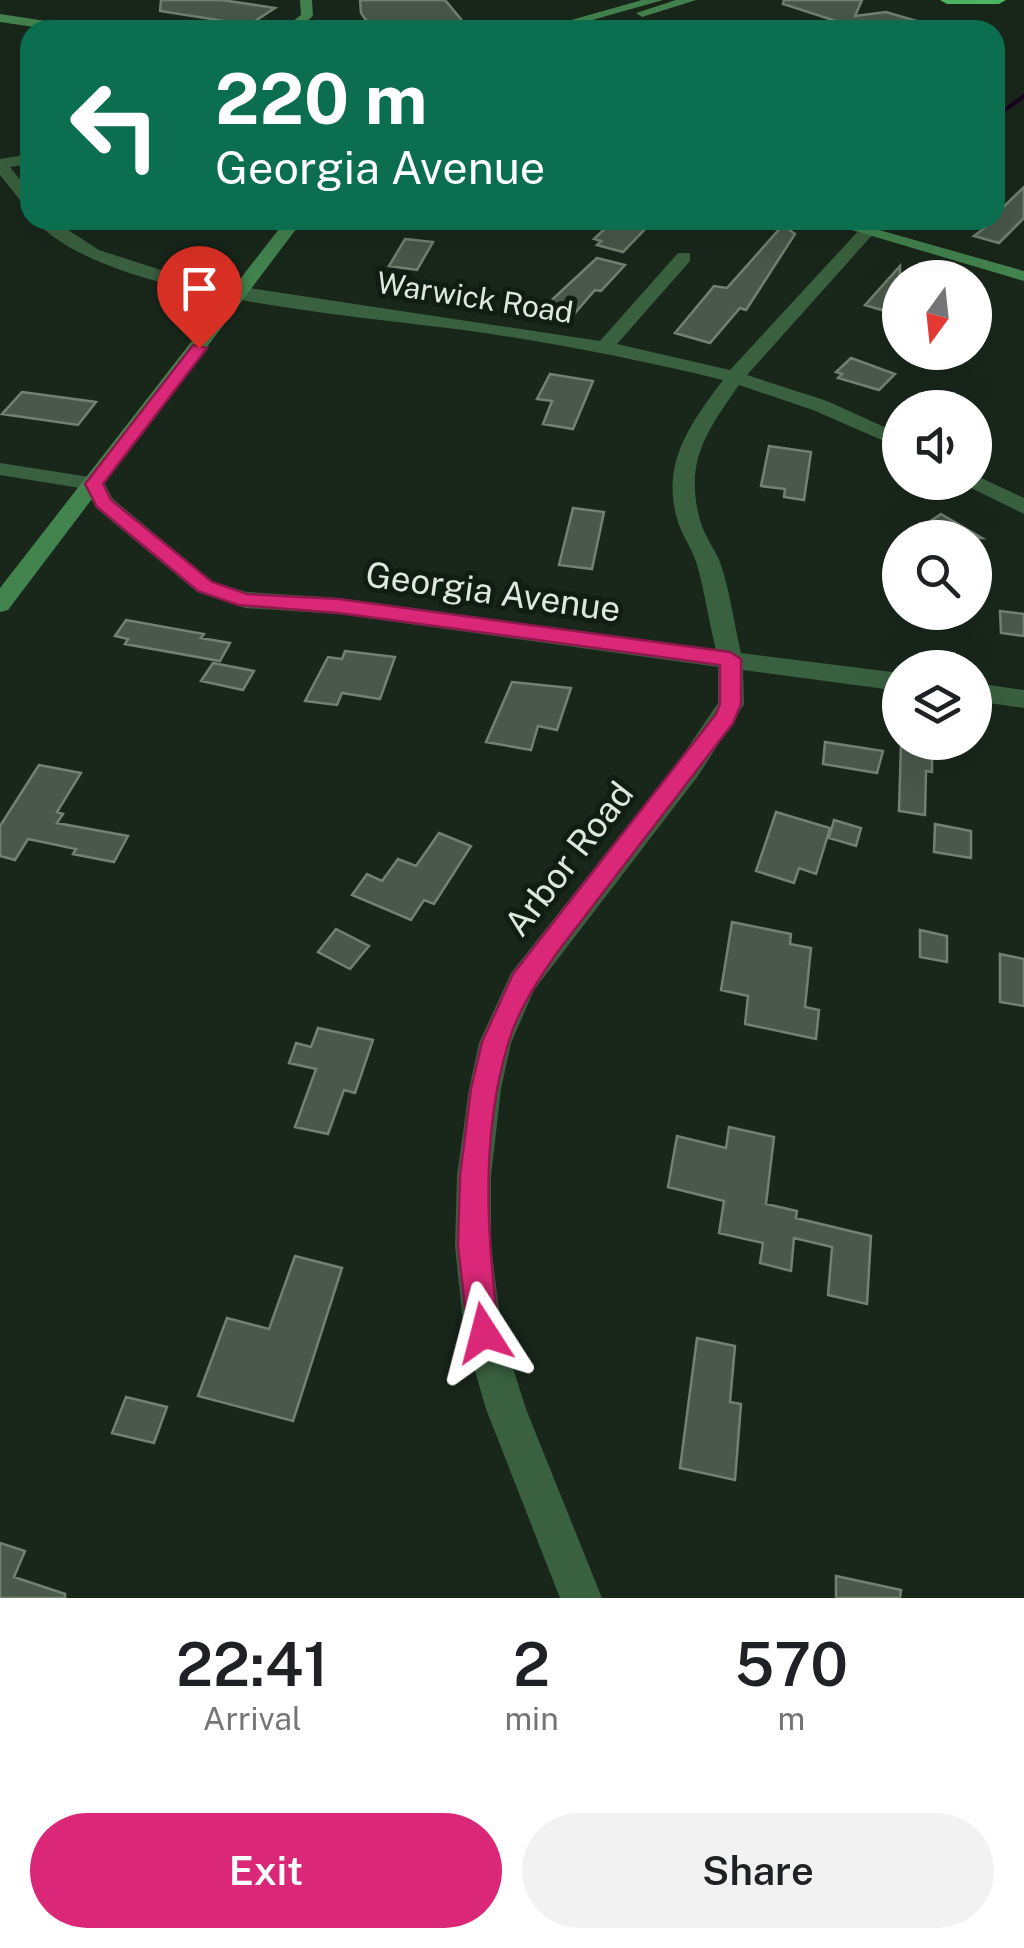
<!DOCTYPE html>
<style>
:root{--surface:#fff;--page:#f2f2f2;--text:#202124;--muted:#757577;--accent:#db2777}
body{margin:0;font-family:"Public Sans",sans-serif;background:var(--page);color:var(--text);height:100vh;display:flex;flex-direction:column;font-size:38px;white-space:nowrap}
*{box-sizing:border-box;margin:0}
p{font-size:32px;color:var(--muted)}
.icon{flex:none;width:55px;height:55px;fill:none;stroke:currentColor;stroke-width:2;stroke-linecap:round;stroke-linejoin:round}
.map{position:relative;height:1598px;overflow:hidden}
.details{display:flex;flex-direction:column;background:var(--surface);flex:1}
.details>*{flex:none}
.hud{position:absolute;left:20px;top:20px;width:985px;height:210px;border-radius:30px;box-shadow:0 10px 40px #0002;background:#0b6e4f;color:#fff;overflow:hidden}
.needle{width:65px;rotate:195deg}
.tools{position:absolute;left:882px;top:260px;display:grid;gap:20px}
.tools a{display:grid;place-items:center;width:110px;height:110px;border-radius:50%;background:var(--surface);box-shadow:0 10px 40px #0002;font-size:50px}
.pin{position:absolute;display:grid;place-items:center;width:85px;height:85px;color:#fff;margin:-102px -42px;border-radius:50% 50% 50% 0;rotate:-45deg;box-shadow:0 0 10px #0007}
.pin .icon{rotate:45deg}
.me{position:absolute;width:110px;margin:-55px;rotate:351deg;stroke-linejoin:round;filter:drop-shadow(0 0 8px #0008)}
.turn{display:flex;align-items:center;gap:35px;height:210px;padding:0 30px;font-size:45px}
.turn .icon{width:130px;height:130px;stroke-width:2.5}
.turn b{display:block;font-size:70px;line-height:85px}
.eta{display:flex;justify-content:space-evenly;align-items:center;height:170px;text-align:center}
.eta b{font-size:60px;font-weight:600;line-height:70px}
.button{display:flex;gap:20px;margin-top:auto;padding:20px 30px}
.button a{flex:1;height:115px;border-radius:60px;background:var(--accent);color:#fff;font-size:40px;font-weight:600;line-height:115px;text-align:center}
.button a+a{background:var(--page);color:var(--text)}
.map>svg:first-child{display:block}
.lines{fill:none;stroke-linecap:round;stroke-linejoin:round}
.stream{stroke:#17001f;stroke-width:4}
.building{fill:#49584a;stroke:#718172;stroke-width:2.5}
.minor{fill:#3a613f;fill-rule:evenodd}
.secondary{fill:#43834e;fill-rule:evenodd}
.motorway{fill:#4db662;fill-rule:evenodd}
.route{fill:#db2777;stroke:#8e194d;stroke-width:2.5}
.labels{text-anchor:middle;stroke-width:10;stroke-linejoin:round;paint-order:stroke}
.far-street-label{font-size:30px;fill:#dfe8e0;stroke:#101d12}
.street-label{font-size:35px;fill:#dfe8e0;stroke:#101d12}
</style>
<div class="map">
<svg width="1024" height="1598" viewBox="0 0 1024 1598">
<rect width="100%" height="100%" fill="#19271b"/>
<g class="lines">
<!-- stream -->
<path class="stream" d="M995 117 1024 96"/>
</g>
<!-- building -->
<path class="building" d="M161 0H222L275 8 249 25 160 11Z
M360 0H445L470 30H373L361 13Z
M784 0H862L855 16 886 12 930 25V30H840L839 22 783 4Z
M1024 187V218L999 243 974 236 995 220V215Z
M614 220H628L649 225 623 252 597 245 601 241 594 239Z
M783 225 795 234 746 310 740 308 710 343 675 333 714 286 727 288Z
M405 239 433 242 417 270 389 266Z
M597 258 625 265 601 291 595 290 568 321 546 316 551 310 543 308Z
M900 266V293L885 311 865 305Z
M851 358 895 374 879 390 838 378 842 374 836 372Z
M550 374 593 381 573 429 543 424 552 401 537 399Z
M22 392 96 402 78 425 2 414Z
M769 446 811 452 804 500 784 497 785 489 761 486Z
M573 508 604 512 592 569 559 565Z
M941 514 982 538H936L920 528Z
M1000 611 1024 614V636L1001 633Z
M126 620 204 634 201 638 230 643 220 661 125 644 128 639 115 636Z
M345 651 395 657 380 699 342 693 337 705 305 701 328 657 342 659Z
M213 663 254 671 243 690 201 681Z
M512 682 571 688 557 730 538 726 531 750 486 742Z
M825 742 883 751 877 773 823 764Z
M901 742 932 747V772L926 771 925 815 899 811Z
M39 765 81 773 57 812 63 814 57 823 128 836 114 862 73 854 76 849 28 839 15 860 0 856V826Z
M776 812 830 828 816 874 799 868 794 883 756 871Z
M834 820 861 828 856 846 829 838Z
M935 824 971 831V858L934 852Z
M439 833 471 846 434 904 424 900 411 920 352 895 367 874 382 881 398 859 416 866Z
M732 922 791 934 790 944 811 948 805 1007 819 1010 816 1039 745 1024 748 996 721 990Z
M336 929 369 946 350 969 318 952Z
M920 930 947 936V962L920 957Z
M1000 954 1024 959V1006L1000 1002Z
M318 1028 373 1040 355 1093 344 1090 328 1134 295 1127 316 1069 289 1063 296 1043 311 1047Z
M729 1127 774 1137 766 1204 797 1211 796 1218 871 1236 867 1304 828 1295 832 1247 794 1238 791 1271 760 1263 763 1243 719 1233 724 1201 668 1187 677 1136 726 1148Z
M295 1256 342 1268 293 1421 198 1396 227 1318 269 1329Z
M697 1338 735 1346 730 1402 741 1404 735 1480 680 1468Z
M126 1397 167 1407 154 1443 112 1433Z
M0 1543 25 1551 14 1577 65 1594V1598H0Z
M836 1576 901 1590 900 1598H836Z"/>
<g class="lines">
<!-- minor -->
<path class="minor" d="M30 154V164L10 167 30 192V207L24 205 0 175V159Z
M35 220H53L99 250 189 279 600 341 678 253H690V261L617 344 730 370 861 228 875 232 747 375 827 401 900 434V448L813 410 739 385C707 431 684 461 700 520 704 535 714 548 720 562 730 591 734 623 741 653L900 673V691L743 670 744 704 698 776 534 990 511 1043 501 1089 491 1176V1246L502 1333 526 1409 602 1598H560L486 1409 464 1333 455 1246 457 1176 469 1089 479 1043 511 973 678 762 718 703V667L339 614 245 608 197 592 96 508 86 489 0 475V463L102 479 113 499 213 582 247 592 339 598 716 650C709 622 705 593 697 565 693 550 683 537 678 522 660 464 690 424 723 380 644 361 565 345 485 333 377 317 105 301 35 220Z
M975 475 1024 498V514L967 486 965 482H975Z
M975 683 1024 690V708L975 701Z"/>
<!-- secondary -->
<path class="secondary" d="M300 0H312L313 16 305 23V30H293V21L301 15Z
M642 0H663L557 30H536Z
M676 0H696L642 17 636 13Z
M0 14 79 26 85 30H54L0 22Z
M286 220H303L8 610 0 612V588Z
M818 220H844L1024 271V281Z"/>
<!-- motorway -->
<path class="motorway" d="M940 0H1006L999 4H947Z"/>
</g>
<!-- route -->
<path class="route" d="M193 345 207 348 103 484 111 500 212 582 247 594 339 599 730 652 741 659V704L733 723 559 950C539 979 518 1009 508 1044 480 1137 487 1238 499 1333L494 1344 484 1348 473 1344 468 1333 458 1246 460 1176 471 1089 482 1042 513 974 716 714 720 704V665L339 613 238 605 198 591 97 507 85 484Z"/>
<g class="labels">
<!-- far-street labels -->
<g class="far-street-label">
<text transform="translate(475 298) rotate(9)" y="10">Warwick Road</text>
</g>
<!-- street labels -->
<g class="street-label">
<text transform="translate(493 592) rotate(8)" y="12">Georgia Avenue</text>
<text transform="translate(569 859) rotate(-52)" y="12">Arbor Road</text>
</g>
</g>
</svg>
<div class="tools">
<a><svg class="needle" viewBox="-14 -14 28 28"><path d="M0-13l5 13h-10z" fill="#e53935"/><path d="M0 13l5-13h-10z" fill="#757577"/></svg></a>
<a><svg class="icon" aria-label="sound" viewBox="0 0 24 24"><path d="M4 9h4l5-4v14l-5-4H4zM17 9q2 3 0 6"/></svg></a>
<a><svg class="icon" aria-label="search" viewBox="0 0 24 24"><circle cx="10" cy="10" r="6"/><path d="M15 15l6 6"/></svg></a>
<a><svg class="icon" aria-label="layers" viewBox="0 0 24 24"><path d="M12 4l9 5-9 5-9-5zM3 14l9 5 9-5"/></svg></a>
</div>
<div class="pin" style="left:199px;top:348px;background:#d93025"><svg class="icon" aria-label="arrive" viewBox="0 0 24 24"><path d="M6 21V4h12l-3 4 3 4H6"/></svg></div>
<svg class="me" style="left:484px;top:1333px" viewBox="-20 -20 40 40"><path d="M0-17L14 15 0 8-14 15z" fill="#db2777" stroke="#fff" stroke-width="4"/></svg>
<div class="hud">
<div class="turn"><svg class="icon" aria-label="left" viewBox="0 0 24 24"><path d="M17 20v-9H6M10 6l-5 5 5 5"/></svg><div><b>220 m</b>Georgia Avenue</div></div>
</div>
</div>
<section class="details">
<div class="eta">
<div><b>22:41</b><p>Arrival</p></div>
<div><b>2</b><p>min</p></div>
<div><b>570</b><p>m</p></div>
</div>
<div class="button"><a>Exit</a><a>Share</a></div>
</section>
